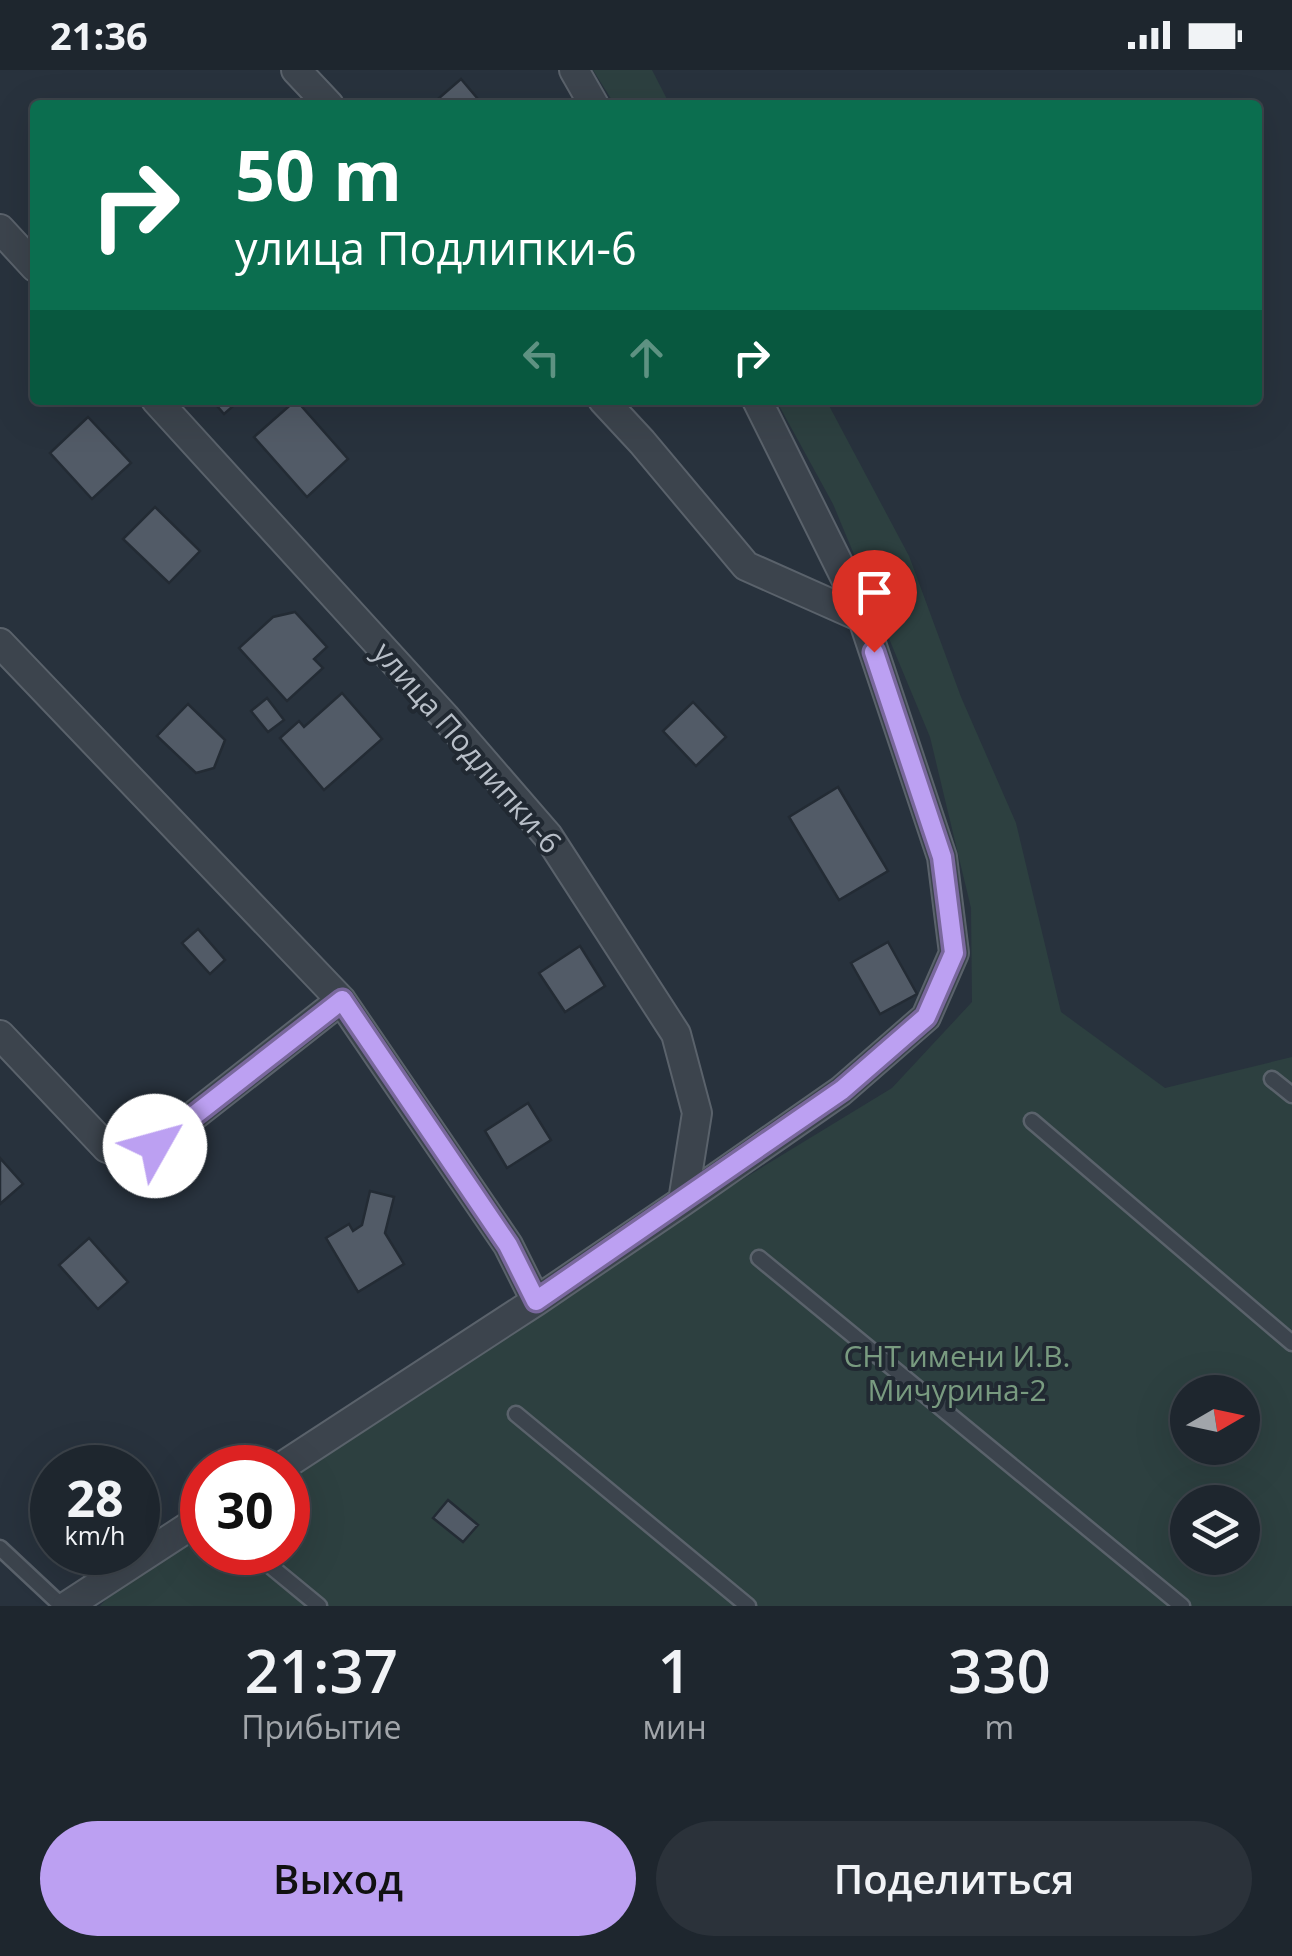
<!DOCTYPE html>
<html lang="ru">
<meta charset="utf-8">
<style>
:root{--surface:#1e262e;--page:#2b323a;--text:#f1f3f6;--muted:#a1a5aa;--line:#3c434a;--accent:#bca0f2}
body{margin:0;font-family:"Open Sans",sans-serif;background:var(--page);color:var(--text);height:100vh;display:flex;flex-direction:column;font-size:38px;white-space:nowrap}
*{box-sizing:border-box;margin:0}
p{font-size:32px;color:var(--muted)}
.icon{flex:none;width:55px;height:55px;fill:none;stroke:currentColor;stroke-width:2;stroke-linecap:round;stroke-linejoin:round}
.map{position:relative;height:1536px;overflow:hidden}
.side{display:flex;flex-direction:column;background:var(--surface);flex:1}
.side>*{flex:none}
.hud{position:absolute;left:30px;top:30px;width:1232px;height:305px;border-radius:10px;box-shadow:0 10px 40px #0002,0 0 0 2px var(--line);background:#0b6e4f;color:#fff;overflow:hidden}
.needle{width:65px;rotate:81deg}
.fabs{position:absolute;left:1170px;top:1305px;display:grid;gap:20px}
.fabs a{display:grid;place-items:center;width:90px;height:90px;border-radius:50%;background:var(--surface);box-shadow:0 10px 40px #0002,0 0 0 2px var(--line);font-size:50px}
.speed{position:absolute;left:30px;top:1375px;display:flex;gap:20px;font-size:50px;font-weight:700;text-align:center}
.speed>*{display:grid;place-content:center;width:130px;height:130px;border-radius:50%;background:var(--surface);box-shadow:0 10px 40px #0002,0 0 0 2px var(--line);line-height:1}
.speed small{font-size:25px;font-weight:400}
.speed .limit{border:15px solid #d22;background:#fff;color:#111}
.pin{position:absolute;display:grid;place-items:center;width:85px;height:85px;color:#fff;margin:-102px -42px;border-radius:50% 50% 50% 0;rotate:-45deg;box-shadow:0 0 10px #0007}
.pin .icon{rotate:45deg}
.me{position:absolute;width:110px;margin:-55px;rotate:52deg;stroke-linejoin:round;filter:drop-shadow(0 0 8px #0008)}
.turn{display:flex;align-items:center;gap:35px;height:210px;padding:0 40px;font-size:45px}
.turn .icon{width:130px;height:130px;stroke-width:2.5}
.turn b{display:block;font-size:70px;line-height:85px}
.lanes{display:flex;align-items:center;height:95px;padding:0 40px;background:#0003;justify-content:center;gap:50px;direction:ltr}
.lanes .off{opacity:.35}
.eta{display:flex;justify-content:space-evenly;align-items:center;height:170px;text-align:center}
.eta b{font-size:60px;font-weight:600;line-height:70px}
.button{display:flex;gap:20px;margin-top:auto;padding:20px 40px}
.button a{flex:1;height:115px;border-radius:60px;background:var(--accent);color:#111;font-size:40px;font-weight:600;line-height:115px;text-align:center}
.button a+a{background:var(--page);color:var(--text)}
.status{display:flex;justify-content:space-between;align-items:center;height:70px;padding:0 50px;background:var(--surface);direction:ltr}
.status svg{height:28px;fill:currentColor}
.map>svg:first-child{display:block}
.green{fill:#2d4040;fill-rule:evenodd}
.building{fill:#525b67;stroke:#232b34;stroke-width:2.5}
.lines{fill:none;stroke-linecap:round;stroke-linejoin:round}
.service-casing{stroke:#5a626b;stroke-width:19}
.minor-casing{stroke:#5a626b;stroke-width:32}
.service{stroke:#3c444d;stroke-width:14}
.minor{stroke:#3c444d;stroke-width:28}
.route-casing{stroke:#7a689d;stroke-width:25}
.route{stroke:#bca0f2;stroke-width:18}
.labels{text-anchor:middle;stroke-width:8;stroke-linejoin:round;paint-order:stroke}
.street-label{font-size:30px;fill:#b8bfc8;stroke:#212932}
.park-label{font-size:30px;fill:#799b80;stroke:#212932}
</style>
<div class="status"><b>21:36</b><svg viewBox="0 0 49 12"><path d="M0 12V9h3v3zM5 12V6h3v6zM10 12V3h3v9zM15 12V0h3v12zM26 1h20v11H26zM47 4h2v5h-2z"/></svg></div>
<div class="map">
<svg width="1292" height="1536" viewBox="0 0 1292 1536">
<rect width="100%" height="100%" fill="#28323d"/>
<!-- green -->
<path class="green" d="M593 0H652L670 35H615Z
M776 330H826L909 486 961 627 1016 753 1061 942 1165 1018 1292 987V1536H100L114 1521 202 1463V1482H288V1408L661 1159 892 1018 972 932 971 838 930 667 833 434ZM1188 1322H1242V1378H1188ZM1188 1432H1242V1488H1188Z"/>
<!-- building -->
<path class="building" d="M461 9 483 35H431Z
M212 330H240L224 344Z
M296 330 348 389 307 427 254 367Z
M88 347 131 393 92 429 50 383Z
M155 437 200 481 169 513 123 469Z
M295 542 327 577 314 589 323 598 287 631 239 578 273 547Z
M342 623 382 669 324 720 280 668 299 651 304 657Z
M267 628 284 650 268 662 251 641Z
M693 632 726 667 696 696 663 661Z
M188 634 225 670 214 698 196 703 157 666Z
M838 717 888 801 839 830 789 747Z
M198 859 225 890 210 904 182 873Z
M888 872 917 924 880 944 851 893Z
M580 876 605 916 565 942 539 903Z
M528 1033 551 1070 507 1098 485 1061Z
M0 1088 23 1114 0 1134Z
M370 1121 394 1127 385 1163 404 1194 358 1222 326 1168 349 1154 353 1161 362 1155Z
M89 1168 128 1212 98 1239 59 1195Z
M448 1430 478 1455 463 1472 433 1448Z"/>
<g class="lines">
<defs>
<path id="service" d="M1272 1009 1292 1025
M1032 1051 1292 1273
M759 1188 1182 1536
M516 1344 748 1536
M0 1478 62 1536
M268 1494 319 1536"/>
<path id="minor" d="M296 0 329 35
M574 0 594 35
M0 159 35 197
M156 330 445 647 548 766 676 964 697 1043 683 1131
M603 330 642 372 746 496 863 548
M0 573 341 930 508 1175 536 1231
M0 965 107 1078C125 1086 137 1084 155 1076L341 930
M280 1398 536 1231 683 1131 841 1021 926 947 954 883 942 787 857 531 757 330
M67 1536 202 1448"/>
</defs>
<!-- service casing -->
<use href="#service" class="service-casing"/>
<!-- minor casing -->
<use href="#minor" class="minor-casing"/>
<!-- service -->
<use href="#service" class="service"/>
<!-- minor -->
<use href="#minor" class="minor"/>
</g>
<g class="lines">
<defs>
<path id="route" d="M155 1076 342 930 508 1175 536 1231 842 1020 926 947 954 883 942 787 874 582"/>
</defs>
<!-- route casing -->
<use href="#route" class="route-casing"/>
<!-- route -->
<use href="#route" class="route"/>
</g>
<g class="labels">
<!-- street labels -->
<g class="street-label">
<text transform="translate(467 678) rotate(49)" y="10">улица Подлипки-6</text>
</g>
<!-- park labels -->
<g class="park-label">
<text x="957" y="1297">СНТ имени И.В.<tspan x="957" dy="34">Мичурина-2</tspan></text>
</g>
</g>
</svg>
<div class="fabs">
<a><svg class="needle" viewBox="-14 -14 28 28"><path d="M0-13l5 13h-10z" fill="#e53935"/><path d="M0 13l5-13h-10z" fill="#a1a5aa"/></svg></a>
<a><svg class="icon" aria-label="layers" viewBox="0 0 24 24"><path d="M12 4l9 5-9 5-9-5zM3 14l9 5 9-5"/></svg></a>
</div>
<div class="speed"><div>28<small>km/h</small></div><div class="limit">30</div></div>
<div class="pin" style="left:874px;top:582px;background:#d93025"><svg class="icon" aria-label="arrive" viewBox="0 0 24 24"><path d="M6 21V4h12l-3 4 3 4H6"/></svg></div>
<svg class="me" style="left:155px;top:1076px" viewBox="-20 -20 40 40"><circle r="19" fill="#fff"/><path d="M0-13L10 11 0 6-10 11z" fill="#bca0f2"/></svg>
<div class="hud">
<div class="turn"><svg class="icon" aria-label="right" viewBox="0 0 24 24"><path d="M7 20v-9h11M14 6l5 5-5 5"/></svg><div><b>50 m</b>улица Подлипки-6</div></div>
<div class="lanes"><svg class="icon off" aria-label="left" viewBox="0 0 24 24"><path d="M17 20v-9H6M10 6l-5 5 5 5"/></svg><svg class="icon off" aria-label="ahead" viewBox="0 0 24 24"><path d="M12 20V5M6 11l6-6 6 6"/></svg><svg class="icon" aria-label="right" viewBox="0 0 24 24"><path d="M7 20v-9h11M14 6l5 5-5 5"/></svg></div>
</div>
</div>
<section class="side">
<div class="eta">
<div><b>21:37</b><p>Прибытие</p></div>
<div><b>1</b><p>мин</p></div>
<div><b>330</b><p>m</p></div>
</div>
<div class="button"><a>Выход</a><a>Поделиться</a></div>
</section>
